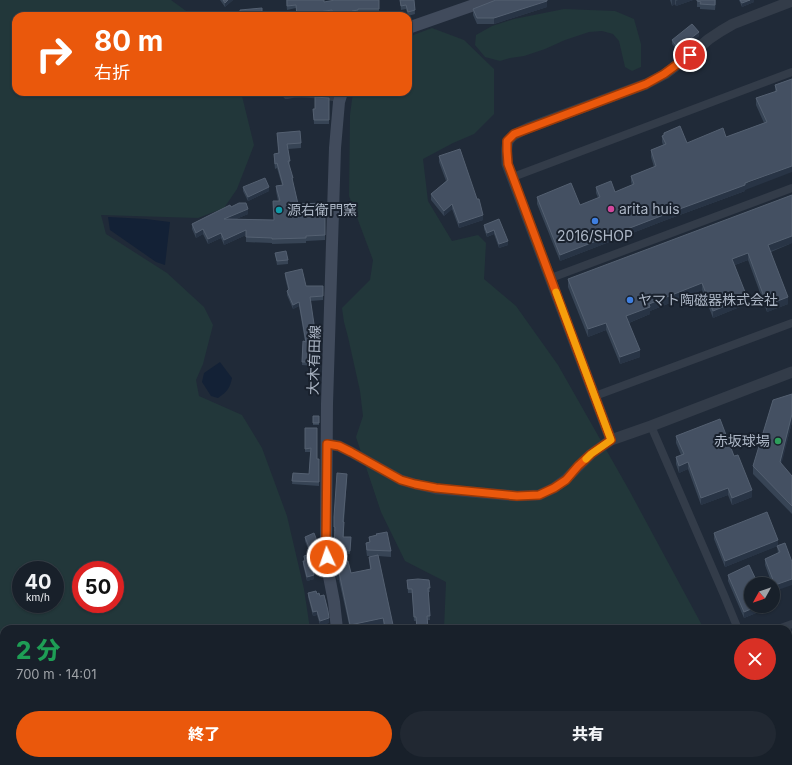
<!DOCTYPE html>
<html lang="ja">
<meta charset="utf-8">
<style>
:root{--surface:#18202a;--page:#212832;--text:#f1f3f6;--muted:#9fa3a8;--line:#363e47;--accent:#ea580c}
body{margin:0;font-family:Inter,"Noto Sans JP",sans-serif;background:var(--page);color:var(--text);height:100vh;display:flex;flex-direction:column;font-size:15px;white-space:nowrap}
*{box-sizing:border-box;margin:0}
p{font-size:13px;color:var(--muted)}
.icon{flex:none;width:22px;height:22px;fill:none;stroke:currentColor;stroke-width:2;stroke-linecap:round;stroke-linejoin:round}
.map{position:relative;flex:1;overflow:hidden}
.drawer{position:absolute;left:0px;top:625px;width:792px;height:140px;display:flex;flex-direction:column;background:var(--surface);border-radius:12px 12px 0 0;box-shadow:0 1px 3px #0004,0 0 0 1px var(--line)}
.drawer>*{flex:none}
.hud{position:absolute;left:12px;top:12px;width:400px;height:84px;border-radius:12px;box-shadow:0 1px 3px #0004,0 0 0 1px var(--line);background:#ea580c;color:#fff;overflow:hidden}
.needle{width:26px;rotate:230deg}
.buttons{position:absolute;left:744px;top:577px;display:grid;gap:8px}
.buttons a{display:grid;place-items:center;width:36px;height:36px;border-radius:50%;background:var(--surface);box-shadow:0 1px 3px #0004,0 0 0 1px var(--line);font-size:20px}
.speed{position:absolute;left:12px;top:561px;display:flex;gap:8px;font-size:20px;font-weight:700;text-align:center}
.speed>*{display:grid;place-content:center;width:52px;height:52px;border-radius:50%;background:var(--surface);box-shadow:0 1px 3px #0004,0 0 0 1px var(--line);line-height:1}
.speed small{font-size:10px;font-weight:400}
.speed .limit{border:6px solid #d22;background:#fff;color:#111}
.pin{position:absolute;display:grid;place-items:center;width:34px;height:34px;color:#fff;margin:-17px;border:2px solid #fff;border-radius:50%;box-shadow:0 1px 4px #0007}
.me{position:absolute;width:44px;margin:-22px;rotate:357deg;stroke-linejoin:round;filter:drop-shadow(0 0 3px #0008)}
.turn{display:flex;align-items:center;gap:14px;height:84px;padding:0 16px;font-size:18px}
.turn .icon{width:52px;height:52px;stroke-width:2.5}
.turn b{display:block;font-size:28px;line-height:34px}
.round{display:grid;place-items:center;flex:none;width:42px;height:42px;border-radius:21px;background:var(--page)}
.head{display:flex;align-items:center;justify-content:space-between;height:68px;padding:0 16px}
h1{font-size:24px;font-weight:800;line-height:30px;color:#1e9e55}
.action{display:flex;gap:8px;margin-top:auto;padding:8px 16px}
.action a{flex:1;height:46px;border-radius:24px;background:var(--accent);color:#fff;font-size:16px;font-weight:800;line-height:46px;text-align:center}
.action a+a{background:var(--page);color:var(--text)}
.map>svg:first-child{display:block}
.green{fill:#22373a;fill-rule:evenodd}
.water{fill:#132136}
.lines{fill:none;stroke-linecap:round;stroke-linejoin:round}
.minor{stroke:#333c49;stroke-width:8}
.tertiary{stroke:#333c49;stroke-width:11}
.secondary{stroke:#414b5c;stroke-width:12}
.wall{fill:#374455}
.shaded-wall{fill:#283445}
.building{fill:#445062;stroke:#546071}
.route-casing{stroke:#983908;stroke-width:10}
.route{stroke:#ea580c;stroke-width:7}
.slow{stroke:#f59e0b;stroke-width:7}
.hotel-dot{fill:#d1479c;stroke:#19212d;stroke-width:1.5}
.culture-dot{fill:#0f9aa8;stroke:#19212d;stroke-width:1.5}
.shop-dot{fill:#3f7fe0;stroke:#19212d;stroke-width:1.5}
.leisure-dot{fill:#2e9e5b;stroke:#19212d;stroke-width:1.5}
.labels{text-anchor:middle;stroke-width:4;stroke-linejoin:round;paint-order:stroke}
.poi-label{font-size:14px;fill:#adb7c6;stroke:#19212d;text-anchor:start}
.street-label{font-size:14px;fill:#adb7c6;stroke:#19212d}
</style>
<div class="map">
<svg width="792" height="765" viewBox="0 0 792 765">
<rect width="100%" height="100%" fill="#202a38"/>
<!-- green -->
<path class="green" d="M0 0H171L193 16H16V92H241L254 145 237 189 224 208 198 218 101 215 106 234 167 273 204 307 213 325 203 364 196 380 199 396 242 415 262 448 287 516 304 589 310 629H4V761H143L141 765H0ZM21 570H55V604H21ZM81 570H115V604H81Z
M564 9 615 11 634 19 641 44V67L632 71 625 67 619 41 613 34 602 31 589 32 565 40 545 49 524 56 510 58 500 61 485 57 475 45 476 35 492 26 514 19Z
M432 28 464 40 494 69V114L474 134 453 143 423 159 428 201 452 241 478 235 486 243 484 279 516 306 558 365 629 490 704 629H444L446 582 405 561 381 512 356 437 363 416 360 391 348 337 344 322 342 308 370 280 373 260 349 196 350 115 353 92H408V37Z
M225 761H378L377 765H227Z
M498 761H575L574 765H501Z
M632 761H775L777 765H632Z"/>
<!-- water -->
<path class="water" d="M108 217 146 219 170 222 165 265 156 262 110 230Z
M220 362 232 378C230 388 227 392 218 398L211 396 202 382 204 373Z"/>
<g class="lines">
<!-- minor -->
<path class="minor" d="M287 95C304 91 323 96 340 98
M513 177 792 72
M551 278 792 188
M595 396 792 323
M651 426 724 595 738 629
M778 629 792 624
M420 761 424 765
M601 765 602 761"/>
<!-- tertiary -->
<path class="tertiary" d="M611 440 507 164C506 140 505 138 528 128L646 84 665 74 690 55 709 39 721 31 733 24 792 1
M327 444 339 446 351 452 401 480 415 484 436 489 517 496 539 495 554 488 566 479 591 454 611 440 651 426 792 372
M390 761 394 765"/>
<!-- secondary -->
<path class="secondary" d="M408 28 488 0
M337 629 334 602 328 571 326 543 327 404 335 148 339 102 342 92
M383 765 384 761"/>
</g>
<!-- wall -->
<path class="wall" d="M220 0H233L225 7Z
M286 0H324V2L379 0V13H358V14L352 15V16H332V14L318 16H297L296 8 287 10Z
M400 0H414L415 14 408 16 406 9 401 10Z
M670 0H693L676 6 675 4 672 6Z
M697 0H716L715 10 700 9V7H697Z
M739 0H754V2L742 7Z
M547 7 494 24H477L473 15V9Z
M699 36 678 52 672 44V40Z
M792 79 745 190V191L666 220 560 261 537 204V197L580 205 598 198 596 193V187L615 192 632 185 631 182V176L654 167 651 157V150L663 145 662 142V136L664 135V133L687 143 726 137 764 123 756 105V98L775 92V85Z
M329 98V124H314L313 109H315Z
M277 133 301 143V148L288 149 290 161 289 166 298 204 325 203V240L306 241V243L272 244V243L246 242V235L224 245 221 238 208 244 203 234 196 238 192 229V224L231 207 248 214 236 219 274 220 273 201H278L276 191V186L282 185 277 168 275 169 274 159V154L278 153Z
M439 156 483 220 459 228 452 209 444 216 431 200V194L446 181 439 162Z
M243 187 269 191 248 201 243 191Z
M499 219 508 245 499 248 494 234 487 237 484 229V225Z
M792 243 771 252 788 304 767 312 748 260 735 265 747 304 713 318 702 290 650 311V314L629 323 640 357 620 364 606 330 588 337 568 287V279Z
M275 253 288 260V264L277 265Z
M285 273 306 286H323V300L310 301 315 331 314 366 302 365 303 341 305 342 299 306 293 309 287 295V291L288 290 285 277Z
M792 394V422L781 464 792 476V514L753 474V466Z
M313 416H319V425H313Z
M305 428 317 459H319V486L292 484 293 473 309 474 310 452H305Z
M676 436 734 456 752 497 732 505 728 495 701 505 688 469 679 473 676 464V457L681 455 676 443Z
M347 478 344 522V537H351L350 554 334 553 335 531H334V517Z
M714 533 778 545 785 543 775 591 773 587V584H772L765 565V559L778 553 777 546 725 567 714 539Z
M305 537 319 550 310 554 305 541Z
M369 537 391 551V557L378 556 393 629H383V626L368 629H350L339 580H337L336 571V564L351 573 370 569 369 557 373 556H367L366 549V543L369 542Z
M304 556 317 569 313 570 314 579 307 581 303 565V561H304Z
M728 575 766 606V609L744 618 728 581Z
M407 580H429L430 592H428L430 620 414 621 412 593H408Z
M308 593 329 623 320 625 317 615 313 616 308 597Z
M788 655 792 765H788L786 761H788Z"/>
<!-- shaded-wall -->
<path class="shaded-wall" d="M228 0H233L225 7V3Z
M672 0H675V4L672 6Z
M678 0H693L676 6V1Z
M750 0H754V2L742 7V3Z
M547 1V7L494 24V18Z
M699 32V36L678 52V48Z
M792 166V172L745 190V191L666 220 560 261V255Z
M269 187V191L248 201V197Z
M452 204V209L444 216V211Z
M248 209V214L224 224V219Z
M483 215V220L459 228V223Z
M203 229V234L196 238V233Z
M246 230V235L224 245V240Z
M494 230V234L487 237V233Z
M221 233V238L208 244V239Z
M792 236V243L768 252V245Z
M508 241V245L499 248V244Z
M748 253V260L732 266V259Z
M702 283V290L650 311V314L626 324V316L649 304Z
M747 297V304L713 318V311Z
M788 297V304L767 312V305Z
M299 302V306L293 309V305Z
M606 323V330L588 337V329Z
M640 350V357L620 364V357Z
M792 414V422L780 470V462Z
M688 462V469L679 473V466Z
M728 488V495L701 505V498Z
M752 490V497L732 505V498Z
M778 540V546L725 567V561Z
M319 546V550L310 554V550Z
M317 565V569L312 570V566Z
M337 572H339V580H337Z
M314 575V579L307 581V577Z
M792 579V585L775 591V585Z
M758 606H766V609L744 618V612Z
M317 611V615L313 616V612Z
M329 618V623L320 625V621Z
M383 618V626L368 629H350V625Z
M393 625V629H385V626Z"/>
<!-- building -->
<path class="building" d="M223 0H228L225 3Z
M287 0H324V2L335 0H379V9H358V10L352 11V13L332 14V10L306 14V16H297L296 5 287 6Z
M400 0H414L415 10 408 12 406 5 401 6Z
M496 0H547V1L494 18H477L473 9Z
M697 0H715V5L700 4 701 2 697 1Z
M740 0H750L742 3Z
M262 8V16H240V10Z
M692 24 699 32 678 48 672 40Z
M792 79V166L745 183V185L666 214 560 255 537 197 571 183 580 205 600 197 596 187 611 181 615 192 634 184 631 176 656 166 651 150 666 144 662 136 664 135V133L680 126 687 143 723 128 726 137 767 122 756 98 777 91 775 85Z
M315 97 329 98V120H314L313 109H315Z
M300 131 301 143 287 144 290 161H288L293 178H292L298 204 325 203V235L306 236V238L272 239V238L246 237V230L224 240 221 233 208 239 203 229 196 233 192 224 230 205 231 207 239 203H246L248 209 224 219 274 220 273 201H280L276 186 283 185 277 163 275 164 274 154 279 153 277 133Z
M460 149 477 199H479L483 215 459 223 452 204 444 211 431 194 448 180 439 156Z
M265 178 269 187 248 197 243 187Z
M792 195V236L768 245 788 297 767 305 748 253 732 259 747 297 713 311 702 283 649 304 650 307 626 316 640 350 620 357 606 323 588 329 568 279Z
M499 219 508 241 499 244 494 230 487 233 484 225Z
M286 251 288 260 277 261 275 253Z
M302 269 306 286H323V296L310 297 315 331 314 362H302L303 341 306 342 299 302 293 305 287 291 289 289 285 273Z
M792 394V414L780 462 792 476V506L753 466 773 400Z
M313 416H319V423H313Z
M720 419 734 456 738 455 752 490 732 498 728 488 701 498 688 462 679 466 676 457 684 454 676 436Z
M305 428H317V459H319V482L292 481 293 473 309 474 311 448 305 449Z
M337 473 347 474 343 522H344L343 537H351L350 551 334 550 335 527H334V517Z
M767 512 778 540 725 561 714 533Z
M387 532 391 551 367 550 366 543 370 542 369 537 377 535 376 534Z
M314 533 319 546 310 550 305 537Z
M785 543 792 562V579L775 585 765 559 780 552 777 546Z
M314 553 317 565 312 566 314 575 307 577 303 561H305L304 556Z
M378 555 393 625 385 626 383 618 350 625 339 572H337L336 564 348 561 351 573 371 569 369 557Z
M749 565 758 584H751V606H758L744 612 728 575Z
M418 579 429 580 430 588H428L430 616H427L428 629H417L416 617H414L412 589H408L407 580Z
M316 591 317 594 319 593 320 596 324 595 328 611 329 618 320 621 317 611 313 612 308 593Z
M788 655 791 662H792V765H789H790L788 759Z
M176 761H212L213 765H172L177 764Z
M401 761H416L420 765H402L401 763Z
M448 761H458L461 764 460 765H445Z
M585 761H596L598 765H580Z
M607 761H625V765H607Z"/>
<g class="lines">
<defs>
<path id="route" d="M327 557 326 543 327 444 339 446 351 452 401 480 415 484 436 488 517 496 539 495 554 488 566 480 578 466 591 454 611 440 508 164 507 151V141L514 134 646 84 664 74 690 55"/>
</defs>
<!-- route casing -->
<use href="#route" class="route-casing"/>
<!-- route -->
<use href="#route" class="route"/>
<!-- slow -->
<path class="slow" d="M556 292 611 440 591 454 586 459"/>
</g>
<!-- markers -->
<circle class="hotel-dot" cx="611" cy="209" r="4"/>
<circle class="culture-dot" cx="279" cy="210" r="4"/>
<g class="shop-dot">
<circle cx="595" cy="221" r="4"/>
<circle cx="630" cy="300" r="4"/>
</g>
<circle class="leisure-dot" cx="778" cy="441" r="4"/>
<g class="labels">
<!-- poi labels -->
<g class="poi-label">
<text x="619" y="214">arita huis</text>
<text x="287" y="215">源右衛門窯</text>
<text x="595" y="241" text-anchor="middle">2016/SHOP</text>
<text x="638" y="305">ヤマト陶磁器株式会社</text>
<text x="770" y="446" text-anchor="end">赤坂球場</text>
</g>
<!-- street labels -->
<g class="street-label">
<text transform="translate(314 360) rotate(-88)" y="5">大木有田線</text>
</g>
</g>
</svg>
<div class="buttons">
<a><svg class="needle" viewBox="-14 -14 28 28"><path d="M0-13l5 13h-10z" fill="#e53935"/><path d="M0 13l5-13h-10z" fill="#9fa3a8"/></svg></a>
</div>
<div class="speed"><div>40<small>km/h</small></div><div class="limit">50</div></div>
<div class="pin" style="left:690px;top:55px;background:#d93025"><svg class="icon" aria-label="arrive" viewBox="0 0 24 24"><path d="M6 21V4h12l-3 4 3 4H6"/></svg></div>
<svg class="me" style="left:327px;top:557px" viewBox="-20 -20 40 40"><circle r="17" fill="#ea580c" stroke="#fff" stroke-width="3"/><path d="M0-11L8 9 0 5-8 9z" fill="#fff"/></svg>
<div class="hud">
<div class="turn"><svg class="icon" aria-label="right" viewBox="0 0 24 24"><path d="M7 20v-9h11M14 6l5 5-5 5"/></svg><div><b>80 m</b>右折</div></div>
</div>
<section class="drawer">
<div class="head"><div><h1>2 分</h1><p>700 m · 14:01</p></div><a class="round" style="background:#d93025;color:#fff"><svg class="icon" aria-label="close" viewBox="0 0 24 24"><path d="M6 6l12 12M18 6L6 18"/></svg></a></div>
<div class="action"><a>終了</a><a>共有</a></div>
</section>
</div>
